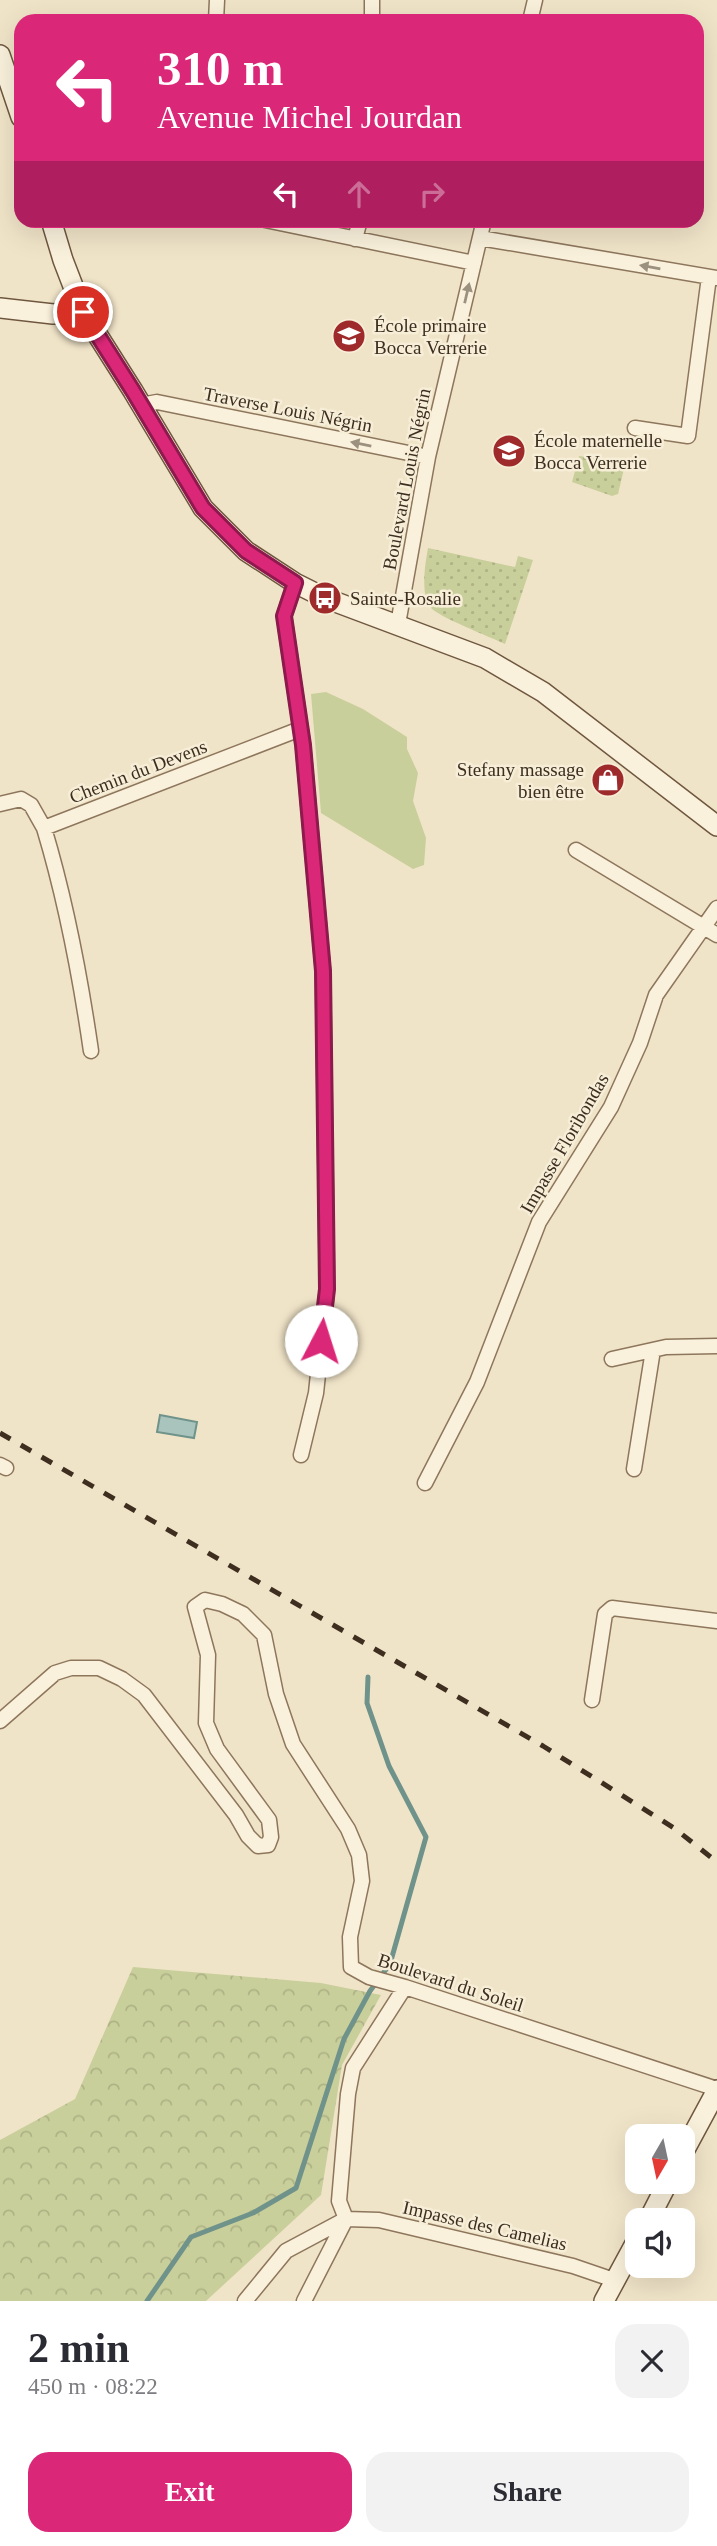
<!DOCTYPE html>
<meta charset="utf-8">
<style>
:root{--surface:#fff;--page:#f2f2f3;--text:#2b2b33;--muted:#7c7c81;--accent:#db2777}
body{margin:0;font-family:"Times New Roman",serif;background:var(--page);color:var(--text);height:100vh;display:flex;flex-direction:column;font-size:26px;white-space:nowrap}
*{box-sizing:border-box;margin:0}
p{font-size:23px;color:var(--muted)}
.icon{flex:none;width:38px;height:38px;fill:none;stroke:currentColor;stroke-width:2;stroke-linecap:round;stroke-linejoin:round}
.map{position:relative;height:2301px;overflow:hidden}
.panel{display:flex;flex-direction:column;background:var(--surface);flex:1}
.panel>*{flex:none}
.guide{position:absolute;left:14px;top:14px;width:690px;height:214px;border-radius:21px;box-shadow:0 7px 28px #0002;background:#db2777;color:#fff;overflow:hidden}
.needle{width:46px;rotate:189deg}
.fabs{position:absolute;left:625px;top:2124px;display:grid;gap:14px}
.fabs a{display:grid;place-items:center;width:70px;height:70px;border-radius:14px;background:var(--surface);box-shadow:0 7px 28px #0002;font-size:35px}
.pin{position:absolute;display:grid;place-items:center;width:60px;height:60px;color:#fff;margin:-30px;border:4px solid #fff;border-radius:50%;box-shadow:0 2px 7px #0007}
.me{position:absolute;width:77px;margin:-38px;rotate:5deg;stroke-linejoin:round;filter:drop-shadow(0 0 5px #0008)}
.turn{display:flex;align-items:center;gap:24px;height:147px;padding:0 28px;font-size:32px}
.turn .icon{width:91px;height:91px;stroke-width:2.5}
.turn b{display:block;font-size:49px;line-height:60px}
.lanes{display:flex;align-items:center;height:66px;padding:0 28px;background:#0003;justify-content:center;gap:35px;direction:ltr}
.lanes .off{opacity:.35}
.round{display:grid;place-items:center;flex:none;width:74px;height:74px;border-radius:21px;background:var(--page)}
.summary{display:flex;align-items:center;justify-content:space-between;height:119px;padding:0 28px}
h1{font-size:42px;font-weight:600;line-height:52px}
.button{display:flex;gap:14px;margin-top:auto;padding:14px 28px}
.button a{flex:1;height:80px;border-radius:21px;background:var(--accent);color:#fff;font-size:28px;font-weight:600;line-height:80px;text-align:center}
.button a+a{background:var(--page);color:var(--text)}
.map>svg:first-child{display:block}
.grass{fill:url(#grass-dots)}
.forest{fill:url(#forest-crowns)}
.park{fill:#c9cf9b}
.water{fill:#a9c4bc;stroke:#6f938a;stroke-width:2}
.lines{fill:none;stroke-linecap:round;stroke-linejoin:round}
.stream{stroke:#6f938a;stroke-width:5}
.street-casing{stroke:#8d765c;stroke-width:17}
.secondary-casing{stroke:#6f573f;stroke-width:22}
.street{stroke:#faf1dc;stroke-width:14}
.secondary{stroke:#faf1dc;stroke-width:19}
.rail{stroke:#3d2e20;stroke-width:5;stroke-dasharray:12 12;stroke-linecap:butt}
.oneway{fill:#9c907e}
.route-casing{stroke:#8e194d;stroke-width:18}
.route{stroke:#db2777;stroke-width:12}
.labels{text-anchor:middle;stroke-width:5;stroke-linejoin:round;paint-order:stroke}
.poi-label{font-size:19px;fill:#3d2e20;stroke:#f7eed8;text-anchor:start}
.street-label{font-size:19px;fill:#3d2e20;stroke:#f7eed8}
</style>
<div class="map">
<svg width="717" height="2301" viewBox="0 0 717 2301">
<defs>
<pattern id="grass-dots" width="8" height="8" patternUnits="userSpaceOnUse" patternTransform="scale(1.75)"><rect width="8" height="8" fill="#c9cf9b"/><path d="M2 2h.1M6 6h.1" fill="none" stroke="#aeb285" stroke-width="1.8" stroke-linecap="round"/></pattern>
<pattern id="forest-crowns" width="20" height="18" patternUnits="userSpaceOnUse" patternTransform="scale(1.75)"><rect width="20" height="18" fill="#c9cf9b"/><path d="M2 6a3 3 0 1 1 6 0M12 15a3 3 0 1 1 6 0" fill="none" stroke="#aeb285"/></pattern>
</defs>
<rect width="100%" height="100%" fill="#f0e4c8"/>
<!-- grass -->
<path class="grass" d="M579 456 623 461 624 469 618 494 612 496 572 482Z
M428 548 515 567 518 556 533 560 505 644C490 637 439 617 431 608 420 594 425 565 428 548Z"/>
<!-- forest -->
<path class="forest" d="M133 1967 321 1983 381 1995 342 2065 321 2195 206 2301H0V2140L75 2099Z"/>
<!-- park -->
<path class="park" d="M326 692 363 709 407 737V749L418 773 413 801 426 838 424 865 413 869 321 813 311 694Z"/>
<!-- water -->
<path class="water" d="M160 1415 197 1422 194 1438 157 1432Z"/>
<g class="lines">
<!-- stream -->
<path class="stream" d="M147 2301 191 2237 253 2213 296 2188 344 2039 370 1991 390 1964 426 1837 389 1766 367 1703 368 1677"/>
<defs>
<path id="street" d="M372 0V21
M216 21 217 0
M530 21 535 0
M265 220 474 263
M480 238 717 278
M355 239 360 220
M141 405 157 402 428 457
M635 428 688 436 709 277
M295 583 284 616 303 745 323 971 327 1289 316 1393 301 1455
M398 624 428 457 484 220
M0 804 21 799 31 805 44 828 300 729
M44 828C66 901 80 975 91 1051
M576 850 717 935
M612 1359 666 1347 717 1346
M0 1465 6 1468
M634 1469 653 1350
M425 1483 477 1382 539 1222 611 1107 640 1043 656 995 717 908
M592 1700 605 1614 612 1608 717 1621
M0 1721 55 1673 71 1668H99L122 1679 144 1695 236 1815 248 1836 258 1846 268 1845 271 1837 269 1820 217 1749 206 1723 208 1655 195 1607 205 1600 222 1604 243 1614 264 1635 276 1694 293 1744 348 1829 359 1855 362 1881 350 1937 351 1967 369 1977 405 1987 717 2089
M245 2301 286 2251 346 2219 379 2220 573 2266 614 2280
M304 2301 346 2219 339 2201 348 2094 353 2068 405 1987"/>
<path id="secondary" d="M0 55 21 117
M51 220 63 260 83 312 133 391 203 508 246 551 295 583 325 598 485 658 543 692 717 826
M0 308 53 314 83 312
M682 2155 717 2090
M648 2221 668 2182
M604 2301 637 2240"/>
</defs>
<!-- street casing -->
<use href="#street" class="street-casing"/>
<!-- secondary casing -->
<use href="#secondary" class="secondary-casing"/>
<!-- street -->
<use href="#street" class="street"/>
<!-- secondary -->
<use href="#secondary" class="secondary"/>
<!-- rail -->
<path class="rail" d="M0 1433 543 1746 674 1828 717 1862"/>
</g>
<!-- one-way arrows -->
<defs><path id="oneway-solid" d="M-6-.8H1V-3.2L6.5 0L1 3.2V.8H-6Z" transform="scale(1.75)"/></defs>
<g class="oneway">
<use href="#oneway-solid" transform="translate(650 267) rotate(-170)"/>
<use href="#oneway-solid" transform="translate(467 293) rotate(-77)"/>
<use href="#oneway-solid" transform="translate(361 444) rotate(-169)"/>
</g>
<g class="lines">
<defs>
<path id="route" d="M83 312 133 391 203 508 246 551 295 583 284 616 303 745 323 971 327 1289 321 1341"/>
</defs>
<!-- route casing -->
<use href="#route" class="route-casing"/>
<!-- route -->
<use href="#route" class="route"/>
</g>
<!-- icons -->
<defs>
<symbol id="school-disc" viewBox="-11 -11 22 22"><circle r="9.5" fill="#9e2a2b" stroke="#f7eed8"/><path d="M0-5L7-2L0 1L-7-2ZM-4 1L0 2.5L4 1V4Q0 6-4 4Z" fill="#fff"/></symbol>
<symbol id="bus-disc" viewBox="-11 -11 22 22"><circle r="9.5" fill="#9e2a2b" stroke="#f7eed8"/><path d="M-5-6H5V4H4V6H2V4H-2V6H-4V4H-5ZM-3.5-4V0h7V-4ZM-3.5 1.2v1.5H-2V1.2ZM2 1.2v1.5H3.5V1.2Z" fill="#fff"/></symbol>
<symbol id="shop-disc" viewBox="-11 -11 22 22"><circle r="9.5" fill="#9e2a2b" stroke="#f7eed8"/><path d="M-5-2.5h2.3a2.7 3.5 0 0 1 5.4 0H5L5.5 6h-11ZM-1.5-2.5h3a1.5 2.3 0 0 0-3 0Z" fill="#fff"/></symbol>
</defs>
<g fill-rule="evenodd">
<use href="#school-disc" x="330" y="317" width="38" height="38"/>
<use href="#school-disc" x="490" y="432" width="38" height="38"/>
<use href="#bus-disc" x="306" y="579" width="38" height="38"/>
<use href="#shop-disc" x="589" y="761" width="38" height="38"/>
</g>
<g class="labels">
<!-- poi labels -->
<g class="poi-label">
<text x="374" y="332">École primaire<tspan x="374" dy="22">Bocca Verrerie</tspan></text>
<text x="534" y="447">École maternelle<tspan x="534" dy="22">Bocca Verrerie</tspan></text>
<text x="350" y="605">Sainte-Rosalie</text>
<text x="584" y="776" text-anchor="end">Stefany massage<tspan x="584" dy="22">bien être</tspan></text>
</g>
<!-- street labels -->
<g class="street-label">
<text transform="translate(288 409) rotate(11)" y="7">Traverse Louis Négrin</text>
<text transform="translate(406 479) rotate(-79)" y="7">Boulevard Louis Négrin</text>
<text transform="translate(138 771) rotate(-21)" y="7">Chemin du Devens</text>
<text transform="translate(564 1143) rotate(-60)" y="7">Impasse Floribondas</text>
<text transform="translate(451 1982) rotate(18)" y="7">Boulevard du Soleil</text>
<text transform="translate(485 2225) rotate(13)" y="7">Impasse des Camelias</text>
</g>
</g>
</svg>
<div class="fabs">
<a><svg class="needle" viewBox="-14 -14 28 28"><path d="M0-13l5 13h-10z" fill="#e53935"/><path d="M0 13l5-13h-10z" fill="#7c7c81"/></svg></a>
<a><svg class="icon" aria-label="sound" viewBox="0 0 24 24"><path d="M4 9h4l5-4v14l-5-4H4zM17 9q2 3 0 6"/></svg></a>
</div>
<div class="pin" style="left:83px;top:312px;background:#d93025"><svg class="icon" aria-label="arrive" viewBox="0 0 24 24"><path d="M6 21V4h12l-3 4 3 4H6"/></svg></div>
<svg class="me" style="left:321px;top:1341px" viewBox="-20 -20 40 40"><circle r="19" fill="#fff"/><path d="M0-13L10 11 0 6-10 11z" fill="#db2777"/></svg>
<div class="guide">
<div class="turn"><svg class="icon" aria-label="left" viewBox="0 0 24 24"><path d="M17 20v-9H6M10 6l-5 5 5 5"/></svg><div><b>310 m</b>Avenue Michel Jourdan</div></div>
<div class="lanes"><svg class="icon" aria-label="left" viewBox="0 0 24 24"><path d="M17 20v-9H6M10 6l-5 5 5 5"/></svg><svg class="icon off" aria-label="ahead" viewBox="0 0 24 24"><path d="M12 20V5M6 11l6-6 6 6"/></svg><svg class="icon off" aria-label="right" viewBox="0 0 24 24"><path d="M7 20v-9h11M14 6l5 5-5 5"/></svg></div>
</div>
</div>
<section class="panel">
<div class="summary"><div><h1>2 min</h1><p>450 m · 08:22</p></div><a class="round"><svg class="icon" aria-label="close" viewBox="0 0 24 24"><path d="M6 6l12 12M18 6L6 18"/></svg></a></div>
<div class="button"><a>Exit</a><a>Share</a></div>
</section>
